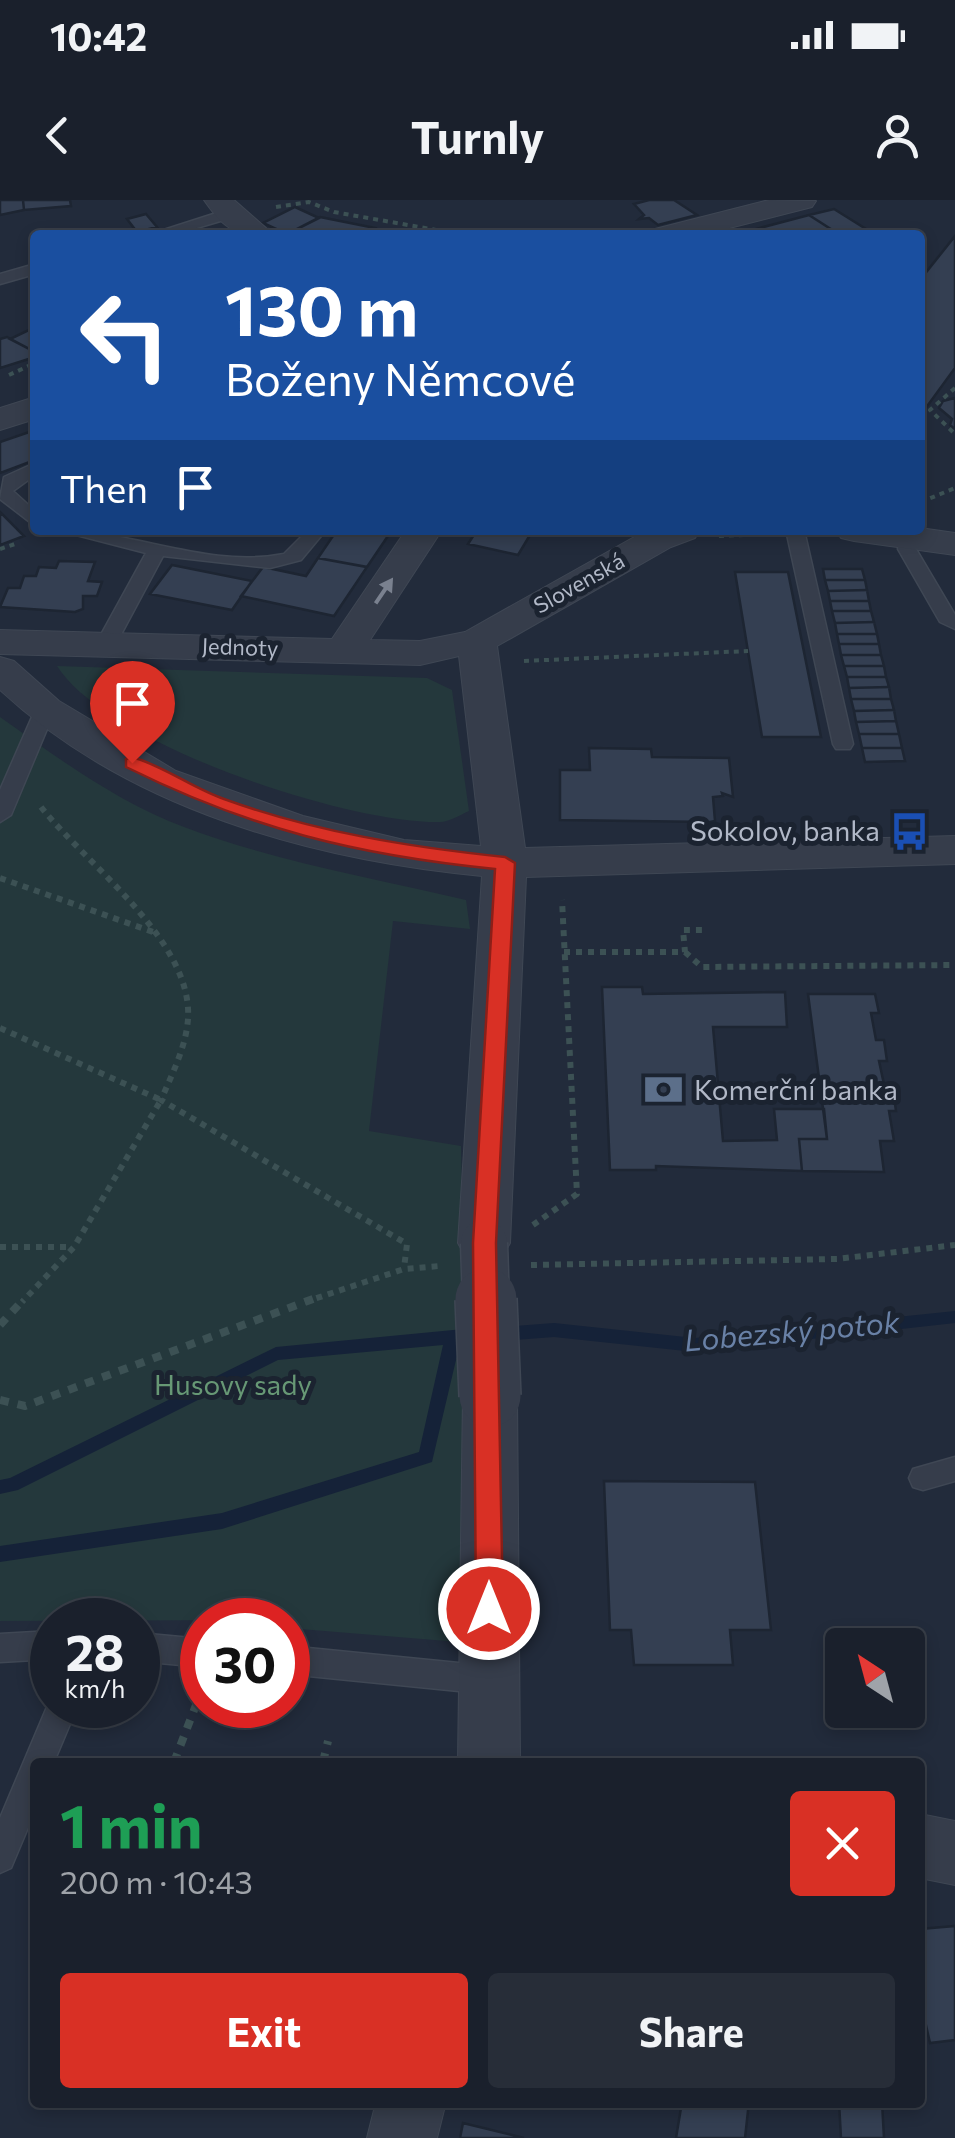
<!DOCTYPE html>
<meta charset="utf-8">
<style>
:root{--surface:#1a202c;--page:#272d38;--text:#f1f3f6;--muted:#9fa3a9;--line:#383e48;--accent:#d93025}
body{margin:0;font-family:Commissioner,sans-serif;background:var(--page);color:var(--text);height:100vh;display:flex;flex-direction:column;font-size:38px;white-space:nowrap}
*{box-sizing:border-box;margin:0}
p{font-size:32px;color:var(--muted)}
.icon{flex:none;width:55px;height:55px;fill:none;stroke:currentColor;stroke-width:2;stroke-linecap:round;stroke-linejoin:round}
.map{position:relative;flex:1;overflow:hidden}
.side{position:absolute;left:30px;top:1558px;width:895px;height:350px;display:flex;flex-direction:column;background:var(--surface);border-radius:10px;box-shadow:0 5px 15px #0003,0 0 0 2px var(--line)}
.side>*{flex:none}
.hud{position:absolute;left:30px;top:30px;width:895px;height:305px;border-radius:10px;box-shadow:0 5px 15px #0003,0 0 0 2px var(--line);background:#1a4fa0;color:#fff;overflow:hidden}
.needle{width:65px;rotate:324deg}
.controls{position:absolute;left:825px;top:1428px;display:grid;gap:20px}
.controls a{display:grid;place-items:center;width:100px;height:100px;border-radius:10px;background:var(--surface);box-shadow:0 5px 15px #0003,0 0 0 2px var(--line);font-size:50px}
.speed{position:absolute;left:30px;top:1398px;display:flex;gap:20px;font-size:50px;font-weight:700;text-align:center}
.speed>*{display:grid;place-content:center;width:130px;height:130px;border-radius:50%;background:var(--surface);box-shadow:0 5px 15px #0003,0 0 0 2px var(--line);line-height:1}
.speed small{font-size:25px;font-weight:400}
.speed .limit{border:15px solid #d22;background:#fff;color:#111}
.pin{position:absolute;display:grid;place-items:center;width:85px;height:85px;color:#fff;margin:-102px -42px;border-radius:50% 50% 50% 0;rotate:-45deg;box-shadow:0 0 10px #0007}
.pin .icon{rotate:45deg}
.me{position:absolute;width:110px;margin:-55px;rotate:0deg;stroke-linejoin:round;filter:drop-shadow(0 0 8px #0008)}
.turn{display:flex;align-items:center;gap:35px;height:210px;padding:0 30px;font-size:45px}
.turn .icon{width:130px;height:130px;stroke-width:2.5}
.turn b{display:block;font-size:70px;line-height:85px}
.then{display:flex;align-items:center;height:95px;padding:0 30px;background:#0003;gap:20px;font-size:38px}
.round{display:grid;place-items:center;flex:none;width:105px;height:105px;border-radius:10px;background:var(--page)}
.head{display:flex;align-items:center;justify-content:space-between;height:170px;padding:0 30px}
h1{font-size:60px;font-weight:700;line-height:75px;color:#1e9e55}
.action{display:flex;gap:20px;margin-top:auto;padding:20px 30px}
.action a{flex:1;height:115px;border-radius:10px;background:var(--accent);color:#fff;font-size:40px;font-weight:700;line-height:115px;text-align:center}
.action a+a{background:var(--page);color:var(--text)}
.status{display:flex;justify-content:space-between;align-items:center;height:70px;padding:0 50px;background:var(--surface);direction:ltr}
.status svg{height:28px;fill:currentColor}
header{display:flex;justify-content:space-between;align-items:center;height:130px;padding:0 30px;background:var(--surface);font-size:45px;font-weight:700}
.map>svg:first-child{display:block}
.green{fill:#24383c}
.lines{fill:none;stroke-linecap:round;stroke-linejoin:round}
.stream{fill:#152238;fill-rule:evenodd}
.building{fill:#343f52;stroke:#1d2532;stroke-width:2.5}
.service-casing{stroke:#3f4754;stroke-width:3}
.minor-casing{stroke:#3f4754;stroke-width:2}
.path-far2{stroke:#3c5154;stroke-width:4;stroke-dasharray:5 5;stroke-linecap:butt}
.path-far1{stroke:#3c5154;stroke-width:6;stroke-dasharray:6 6;stroke-linecap:butt}
.path{stroke:#3c5154;stroke-width:8;stroke-dasharray:9 9;stroke-linecap:butt}
.service{fill:#363d4b;fill-rule:evenodd}
.minor{fill:#363d4b;fill-rule:evenodd}
.minor-bridge-far1-casing{stroke:#3f4754;stroke-width:49;stroke-linecap:butt}
.minor-bridge-casing{stroke:#3f4754;stroke-width:64;stroke-linecap:butt}
.minor-bridge-far1{stroke:#363d4b;stroke-width:46}
.minor-bridge{stroke:#363d4b;stroke-width:61}
.oneway{fill:#7a818f}
.route{fill:#d93025;stroke:#8d1f18;stroke-width:2.5}
.labels{text-anchor:middle;stroke-width:10;stroke-linejoin:round;paint-order:stroke}
.far-street-label{font-size:22px;fill:#b1b8c7;stroke:#1b2330}
.poi-label{font-size:28px;fill:#b1b8c7;stroke:#1b2330;text-anchor:end}
.park-label{font-size:28px;fill:#679875;stroke:#1b2330}
.water-label{font-size:30px;font-style:italic;fill:#6981a6;stroke:#1b2330}
</style>
<div class="status"><b>10:42</b><svg viewBox="0 0 49 12"><path d="M0 12V9h3v3zM5 12V6h3v6zM10 12V3h3v9zM15 12V0h3v12zM26 1h20v11H26zM47 4h2v5h-2z"/></svg></div>
<header><svg class="icon" aria-label="back" viewBox="0 0 24 24"><path d="M15 5l-7 7 7 7"/></svg>Turnly<svg class="icon" aria-label="person" viewBox="0 0 24 24"><circle cx="12" cy="8" r="4"/><path d="M4 21q1-7 8-7t8 7"/></svg></header>
<div class="map">
<svg width="955" height="1938" viewBox="0 0 955 1938">
<rect width="100%" height="100%" fill="#222b3b"/>
<!-- green -->
<path class="green" d="M57 466 427 478 452 490 469 611C460 615 449 622 440 622 349 624 107 545 57 466Z
M0 517C58 558 117 602 184 627 274 661 372 678 466 700L470 729 393 721 369 931 461 946 471 1443 288 1428V1420L0 1421Z"/>
<g class="lines">
<!-- stream -->
<path class="stream" d="M955 1111V1123L695 1152 554 1137 501 1141 495 1139 493 1134 495 1129 501 1127 554 1123 695 1138Z
M474 1128 480 1130 482 1135 480 1140 460 1143 432 1262 222 1329 0 1362V1346L222 1313 419 1252 443 1145 278 1160 18 1290 0 1294V1280L10 1278 276 1147Z"/>
</g>
<!-- building -->
<path class="building" d="M0 0H23L24 10 0 15Z
M23 0H70L71 6 24 10Z
M649 0H674L697 15 658 25 649 18 639 19 644 15 634 4Z
M295 7 319 18 287 34 263 23Z
M834 9 866 29 837 33 809 15Z
M146 14 157 27 137 32 127 19Z
M809 15 837 33 817 35 809 30 764 35 756 29Z
M320 17 375 28 368 35 287 34Z
M955 36V168L920 216V80Z
M35 127V152L10 139Z
M7 137 35 152V157L0 168V139Z
M955 198V229L950 225 952 219 939 208 943 201Z
M35 230V260L0 273V242Z
M0 312 24 336 0 345Z
M337 330H392L367 367 318 358Z
M477 330H533L518 355 468 344Z
M318 358 367 367 334 416 241 396 263 367 306 376Z
M59 361 95 362 88 381 102 382 97 396H83V409L75 412 0 407 8 388H20L24 376H36L39 367 56 368Z
M172 365 252 381 232 410 150 394Z
M823 369H862L865 380H825Z
M735 372H788L821 537H762Z
M825 380H865L867 390 828 391Z
M867 390 869 401H830L828 391Z
M830 401H869L871 411H832Z
M832 411H871L874 422 835 423Z
M874 422 877 434H837L835 423Z
M837 434H877L879 444H839Z
M839 444H879L881 455H841Z
M841 455H881L884 466H844Z
M844 466H884L886 477H847Z
M847 477H886L889 487 849 488Z
M889 487 891 499H851L849 488Z
M851 499H891L894 510 854 511Z
M894 510 896 521 856 522 854 511Z
M896 521 899 534H859L856 522Z
M859 534H899L902 548H862Z
M589 548 651 549 652 557 729 558 733 597 722 593 723 596 713 597 715 621 710 622 560 620V570H590Z
M862 548H902L905 561 865 562Z
M602 787H642L643 794 785 792 787 827H713L723 941 777 940 774 909H824L827 939H799L802 971 656 966V970H610Z
M808 794H875L879 813H871L876 840H884L887 861H879L885 889H893L896 911H889L894 941H880L884 972 802 971 799 939H827Z
M604 1281 755 1282 771 1430H730L733 1465H634L631 1430H610Z
M955 1726V1840L930 1843 925 1821H920V1729Z
M682 1902H749L745 1938H676Z
M839 1902H882L884 1938H841Z
M463 1923 524 1938H460Z"/>
<g class="lines">
<defs>
<path id="service" d="M229 9 237 14 234 17 173 35H148Z
M35 64V74L0 84V74Z
M35 263V275L13 291 35 311V326L0 299 4 277Z
M57 330C133 330 208 369 284 354L308 330H326L301 360 270 368 163 356 117 442 107 448 97 442 146 353Z
M786 330H804L853 544 850 549H836L833 544Z
M909 331 918 337 916 349 955 415V429L940 422 898 349 900 337Z
M45 504 55 510 11 615 0 622V590L35 510Z
M955 1257V1281L923 1290 913 1287 909 1278 913 1269Z
M52 1431V1459L0 1462V1434Z
M138 1433 202 1439V1467L138 1461Z
M288 1446 489 1466 500 1470 504 1480 500 1490 489 1494 288 1474Z
M52 1495V1505H78L54 1562H35V1611L11 1668 0 1673V1618Z"/>
<path id="minor" d="M204 0H234L274 35C236 35 227 33 204 0Z
M769 0 816 1 812 7 702 35H651L655 29Z
M35 197V219L0 230V208Z
M920 328 955 333V355L854 341 841 338 836 330Z
M406 330H442L370 440 420 441 465 432 645 331 700 330 695 338 671 347 497 446 525 648 955 636V664L526 677 510 1043 502 1057 484 1063 466 1057 458 1043 482 676C312 660 128 609 0 490V457L14 461 59 501 176 571 303 616 404 640 481 646 459 456 420 465 0 454V430L332 439Z
M490 1173 509 1180 517 1196 520 1562H458L463 1196 471 1180Z
M920 1614 955 1621V1685L920 1678Z
M376 1902H446L437 1938H367Z"/>
</defs>
<!-- service casing -->
<use href="#service" class="service-casing"/>
<!-- minor casing -->
<use href="#minor" class="minor-casing"/>
<!-- path-far2 -->
<path class="path-far2" d="M276 7 309 2 334 12 465 35
M9 175 35 163
M955 188 930 210 955 234
M921 302 955 288
M719 336 766 334
M0 349 18 343
M524 461 748 451"/>
<!-- path-far1 -->
<path class="path-far1" d="M41 607C88 666 193 741 188 819 186 847 172 874 161 900L407 1044 404 1068
M0 678 156 733
M564 752H685L683 730H706
M685 752 702 767 955 765
M0 828 161 900 74 1047 22 1102
M533 1025 577 994 562 700
M0 1047H72
M531 1065 837 1059 955 1045
M305 1102 404 1069 439 1066"/>
<!-- path -->
<path class="path" d="M0 1125 24 1099
M0 1200 25 1206 313 1099
M174 1562 196 1505
M323 1562 328 1541"/>
<!-- service -->
<use href="#service" class="service"/>
<!-- minor -->
<use href="#minor" class="minor"/>
<defs>
<path id="minor-bridge-far1" d="M484 1043 486 1102"/>
<path id="minor-bridge" d="M486 1099 490 1196"/>
</defs>
<!-- minor-bridge-far1 casing -->
<use href="#minor-bridge-far1" class="minor-bridge-far1-casing"/>
<!-- minor-bridge casing -->
<use href="#minor-bridge" class="minor-bridge-casing"/>
<!-- minor-bridge-far1 -->
<use href="#minor-bridge-far1" class="minor-bridge-far1"/>
<!-- minor-bridge -->
<use href="#minor-bridge" class="minor-bridge"/>
</g>
<!-- one-way arrows -->
<defs><path id="oneway-solid" d="M-6-.8H1V-3.2L6.5 0L1 3.2V.8H-6Z" transform="scale(2.5)"/></defs>
<use class="oneway" href="#oneway-solid" transform="translate(384 391) rotate(-56)"/>
<!-- route -->
<path class="route" d="M132 557C164 566 192 588 224 599 315 632 409 647 505 657L515 663 496 1043 503 1409 499 1417 489 1421 480 1417 476 1409 473 1043 495 669C356 655 251 629 126 567V559Z"/>
<!-- icons -->
<defs>
<symbol id="bus-bare" viewBox="-9 -9 18 18"><path d="M-5-6H5V4H4V6H2V4H-2V6H-4V4H-5ZM-3.5-4V0h7V-4ZM-3.5 1.2v1.5H-2V1.2ZM2 1.2v1.5H3.5V1.2Z" fill="#1a4fb4" stroke="#1b2330" stroke-width="2.5" paint-order="stroke"/></symbol>
<symbol id="bank-bare" viewBox="-9 -9 18 18"><path d="M-6-4H6V4H-6ZM0-2.3a2.3 2.3 0 1 0 0 4.6a2.3 2.3 0 1 0 0-4.6Z" fill="#5c6f8a" stroke="#1b2330" stroke-width="2.5" paint-order="stroke"/></symbol>
</defs>
<g fill-rule="evenodd">
<use href="#bus-bare" x="882" y="604" width="55" height="55"/>
<use href="#bank-bare" x="636" y="862" width="55" height="55"/>
</g>
<g class="labels">
<!-- far-street labels -->
<g class="far-street-label">
<text transform="translate(579 383) rotate(-29)" y="8">Slovenská</text>
<text transform="translate(240 447) rotate(2)" y="8">Jednoty</text>
</g>
<!-- poi labels -->
<g class="poi-label">
<text x="880" y="641">Sokolov, banka</text>
<text x="694" y="900" text-anchor="start">Komerční banka</text>
</g>
<!-- park labels -->
<g class="park-label">
<text x="233" y="1195">Husovy sady</text>
</g>
<!-- water labels -->
<g class="water-label">
<text transform="translate(792 1132) rotate(-5)" y="10">Lobezský potok</text>
</g>
</g>
</svg>
<div class="controls">
<a><svg class="needle" viewBox="-14 -14 28 28"><path d="M0-13l5 13h-10z" fill="#e53935"/><path d="M0 13l5-13h-10z" fill="#9fa3a9"/></svg></a>
</div>
<div class="speed"><div>28<small>km/h</small></div><div class="limit">30</div></div>
<div class="pin" style="left:132px;top:563px;background:#d93025"><svg class="icon" aria-label="arrive" viewBox="0 0 24 24"><path d="M6 21V4h12l-3 4 3 4H6"/></svg></div>
<svg class="me" style="left:489px;top:1409px" viewBox="-20 -20 40 40"><circle r="17" fill="#d93025" stroke="#fff" stroke-width="3"/><path d="M0-11L8 9 0 5-8 9z" fill="#fff"/></svg>
<div class="hud">
<div class="turn"><svg class="icon" aria-label="left" viewBox="0 0 24 24"><path d="M17 20v-9H6M10 6l-5 5 5 5"/></svg><div><b>130 m</b>Boženy Němcové</div></div>
<div class="then">Then<svg class="icon" aria-label="arrive" viewBox="0 0 24 24"><path d="M6 21V4h12l-3 4 3 4H6"/></svg></div>
</div>
<section class="side">
<div class="head"><div><h1>1 min</h1><p>200 m · 10:43</p></div><a class="round" style="background:#d93025;color:#fff"><svg class="icon" aria-label="close" viewBox="0 0 24 24"><path d="M6 6l12 12M18 6L6 18"/></svg></a></div>
<div class="action"><a>Exit</a><a>Share</a></div>
</section>
</div>
